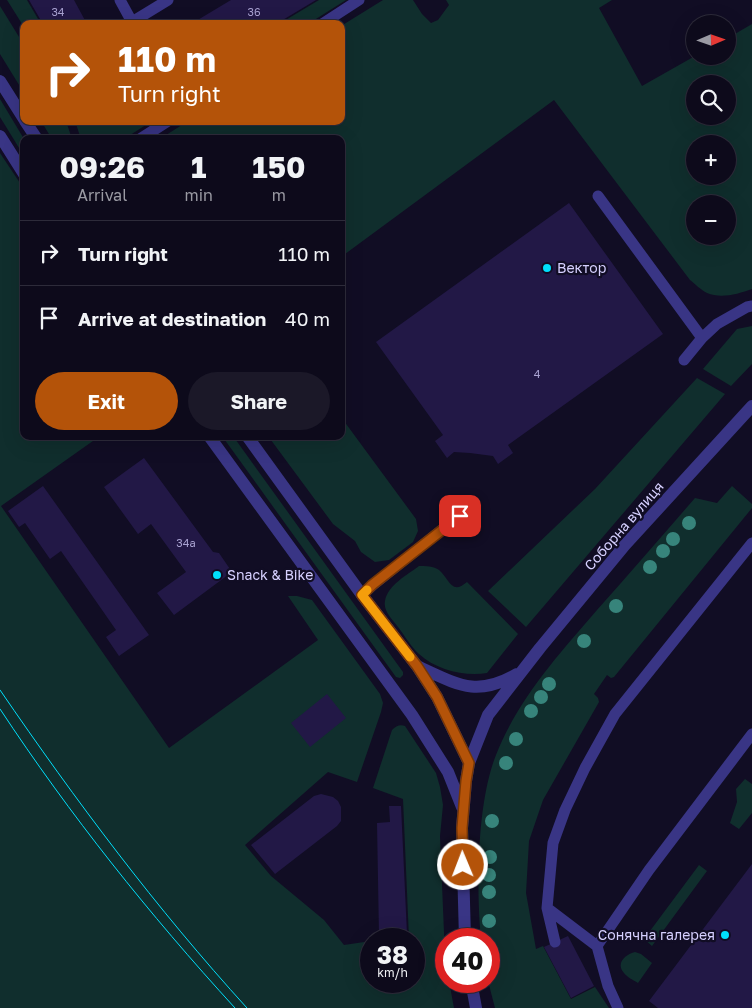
<!DOCTYPE html>
<meta charset="utf-8">
<style>
:root{--surface:#0d0a1b;--page:#1b1828;--text:#f1f3f6;--muted:#9a9aa3;--line:#2d2b3a;--accent:#b45309}
body{margin:0;font-family:"Golos Text",sans-serif;background:var(--page);color:var(--text);height:100vh;display:flex;flex-direction:column;font-size:19px;white-space:nowrap}
*{box-sizing:border-box;margin:0}
p{font-size:16px;color:var(--muted)}
.icon{flex:none;width:28px;height:28px;fill:none;stroke:currentColor;stroke-width:2;stroke-linecap:round;stroke-linejoin:round}
.map{position:relative;flex:1;overflow:hidden}
.panel{position:absolute;left:20px;top:135px;width:325px;height:305px;display:flex;flex-direction:column;background:var(--surface);border-radius:10px;box-shadow:0 5px 20px #0002,0 0 0 1px var(--line)}
.panel>*{flex:none}
.guide{position:absolute;left:20px;top:20px;width:325px;height:105px;border-radius:10px;box-shadow:0 5px 20px #0002,0 0 0 1px var(--line);background:#b45309;color:#fff;overflow:hidden}
.needle{width:32px;rotate:88deg}
.buttons{position:absolute;left:686px;top:15px;display:grid;gap:10px}
.buttons a{display:grid;place-items:center;width:50px;height:50px;border-radius:50%;background:var(--surface);box-shadow:0 5px 20px #0002,0 0 0 1px var(--line);font-size:25px}
.speed{position:absolute;left:360px;top:928px;display:flex;gap:10px;font-size:25px;font-weight:700;text-align:center}
.speed>*{display:grid;place-content:center;width:65px;height:65px;border-radius:50%;background:var(--surface);box-shadow:0 5px 20px #0002,0 0 0 1px var(--line);line-height:1}
.speed small{font-size:12px;font-weight:400}
.speed .limit{border:8px solid #d22;background:#fff;color:#111}
.pin{position:absolute;display:grid;place-items:center;width:42px;height:42px;color:#fff;margin:-21px;border-radius:10px;box-shadow:0 2px 8px #0006}
.me{position:absolute;width:55px;margin:-28px;rotate:359deg;stroke-linejoin:round;filter:drop-shadow(0 0 4px #0008)}
.turn{display:flex;align-items:center;gap:18px;height:105px;padding:0 15px;font-size:22px}
.turn .icon{width:65px;height:65px;stroke-width:2.5}
.turn b{display:block;font-size:35px;line-height:42px}
.eta{display:flex;justify-content:space-evenly;align-items:center;height:85px;text-align:center}
.eta b{font-size:30px;font-weight:700;line-height:35px}
.action{display:flex;gap:10px;margin-top:auto;padding:10px 15px}
.action a{flex:1;height:58px;border-radius:30px;background:var(--accent);color:#fff;font-size:20px;font-weight:700;line-height:58px;text-align:center}
.action a+a{background:var(--page);color:var(--text)}
ul{padding:0;list-style:none}
li{display:flex;align-items:center;gap:15px;height:65px;padding:0 15px;border-top:1px solid var(--line)}
li div{flex:1}
li b{display:block;font-size:19px}
li em{font-style:normal}
.map>svg:first-child{display:block}
.green{fill:#102e2d;fill-rule:evenodd}
.building{fill:#221846}
.lines{fill:none;stroke-linecap:round;stroke-linejoin:round}
.service{stroke:#393585;stroke-width:11}
.tertiary{stroke:#393585;stroke-width:12}
.tram{stroke:#00dffb;stroke-width:1}
.tree{fill:#37847b}
.route-casing{stroke:#753606;stroke-width:12}
.route{stroke:#b45309;stroke-width:9}
.slow{stroke:#f59e0b;stroke-width:9}
.poi-dot{fill:#00dffb;stroke:#110d24;stroke-width:2}
.labels{text-anchor:middle;stroke-width:4.5;stroke-linejoin:round;paint-order:stroke}
.number-label{font-size:11px;fill:#a9a2d1}
.poi-label{font-size:14px;fill:#d6d0ff;stroke:#110d24;text-anchor:start}
.street-label{font-size:14px;fill:#d6d0ff;stroke:#110d24}
</style>
<div class="map">
<svg width="752" height="1008" viewBox="0 0 752 1008">
<rect width="100%" height="100%" fill="#110d24"/>
<!-- green -->
<path class="green" d="M7 0H27L41 24H24V27Z
M319 0H346L308 24H279Z
M383 0H413L422 14 431 23 438 20 449 5 446 0H612L599 8 642 86 695 56H728V38L752 24V289C738 294 721 299 707 293 701 290 695 284 690 280L554 100 341 257V139H160L188 121H341V26ZM695 84H728V116H695ZM695 144H728V176H695ZM695 204H728V236H695Z
M0 6 24 45V93L0 54Z
M0 99 24 139V156L0 117Z
M41 121H66L72 139H52Z
M75 121H152L124 139H81Z
M0 153 24 189V436H100L1 506 169 748 318 640 288 596H297L312 600 380 694 383 703 381 712 357 782 328 772 245 845 271 876 324 920 344 945 371 941V981H414V939H409L403 799 373 788 392 730C396 726 400 724 405 726L436 773 440 787 443 805 440 836 446 981H449L454 1008H0Z
M752 326V364L731 386 703 369 737 329Z
M697 378 725 394 526 627 488 591 595 489Z
M341 417 416 519 418 531 413 542 389 560 375 562 361 552 355 541 333 524 268 436H341Z
M222 436H233L403 672V675L400 678 396 677Z
M732 486 752 504V508L614 677 611 678 607 675 594 694 598 698 599 702 543 800 529 841 526 893 536 949 543 946 571 999 595 987 609 1008H495L488 981 489 939H481C476 888 477 802 496 755 518 699 559 654 597 610 630 573 662 536 695 498L717 503Z
M419 566C425 566 434 566 439 570 449 578 451 596 467 582L518 634 487 673C466 677 436 670 419 654 411 647 405 636 398 627 392 619 383 611 385 601 388 585 407 575 419 566Z
M745 779 752 784V813L739 829 730 823 737 802 736 789Z
M699 865 707 871 652 946 644 939Z
M635 952 641 954 652 963 638 983C633 980 627 977 624 973 615 963 626 954 635 952Z"/>
<!-- building -->
<path class="building" d="M29 0H74L87 24H43Z
M231 0H316L276 24H191Z
M569 203 663 334 508 445 513 453 498 464 493 456 470 453 454 452 447 458 435 441 443 435 376 342Z
M144 458 213 552 219 553 232 572 174 615 157 593 186 572 151 524 138 534 104 487Z
M43 486 149 635 119 656 106 637 116 630 61 551 50 559 25 523 19 527 8 511Z
M327 694 346 718 310 747 291 723Z
M321 794 333 797 338 801 341 807V821L337 826 275 874 251 845 314 796Z
M389 806H401L407 934 379 936 377 823 390 822Z
M752 864V1008H658L649 1001Z
M568 936 594 986 571 998 544 947Z"/>
<g class="lines">
<!-- service -->
<path class="service" d="M120 0 132 22 168 0
M322 24 359 0
M140 139 168 121
M598 196 702 338
M684 360 702 338 717 324 747 307 752 306
M362 595 373 585 459 516
M547 908 597 946 649 870 752 734
M555 942 547 908 553 843 565 810 585 768 615 714 752 543
M597 946 608 986 618 1008"/>
<!-- tertiary -->
<path class="tertiary" d="M0 81 24 119
M25 121 37 139
M0 136 24 174
M209 436 412 715 448 772 462 807
M247 436 362 595 417 666 437 697 469 763
M417 666C457 684 476 698 517 674
M465 939 462 828 466 781 469 763 488 715 540 648 625 545 752 406
M471 981 476 1008"/>
<!-- tram -->
<path class="tram" d="M0 690C76 801 156 908 247 1008
M0 709C70 815 149 914 235 1008"/>
</g>
<!-- trees -->
<g class="tree">
<circle cx="689" cy="523" r="7"/>
<circle cx="673" cy="539" r="7"/>
<circle cx="663" cy="551" r="7"/>
<circle cx="650" cy="567" r="7"/>
<circle cx="616" cy="606" r="7"/>
<circle cx="584" cy="641" r="7"/>
<circle cx="549" cy="684" r="7"/>
<circle cx="541" cy="697" r="7"/>
<circle cx="531" cy="711" r="7"/>
<circle cx="516" cy="739" r="7"/>
<circle cx="506" cy="763" r="7"/>
<circle cx="492" cy="821" r="7"/>
<circle cx="490" cy="857" r="7"/>
<circle cx="489" cy="875" r="7"/>
<circle cx="489" cy="892" r="7"/>
<circle cx="489" cy="921" r="7"/>
</g>
<g class="lines">
<defs>
<path id="route" d="M460 516 372 585 362 595 417 666 437 697 469 763 466 781 462 828 463 865"/>
</defs>
<!-- route casing -->
<use href="#route" class="route-casing"/>
<!-- route -->
<use href="#route" class="route"/>
<!-- slow -->
<path class="slow" d="M367 590 362 595 410 657"/>
</g>
<!-- markers -->
<g class="poi-dot">
<circle cx="547" cy="268" r="5"/>
<circle cx="217" cy="575" r="5"/>
<circle cx="725" cy="935" r="5"/>
</g>
<g class="labels">
<!-- number labels -->
<g class="number-label">
<text x="58" y="16">34</text>
<text x="254" y="16">36</text>
<text x="537" y="378">4</text>
<text x="186" y="547">34а</text>
</g>
<!-- poi labels -->
<g class="poi-label">
<text x="557" y="273">Вектор</text>
<text x="227" y="580">Snack &amp; Bike</text>
<text x="715" y="940" text-anchor="end">Сонячна галерея</text>
</g>
<!-- street labels -->
<g class="street-label">
<text transform="translate(624 526) rotate(-49)" y="5">Соборна вулиця</text>
</g>
</g>
</svg>
<div class="buttons">
<a><svg class="needle" viewBox="-14 -14 28 28"><path d="M0-13l5 13h-10z" fill="#e53935"/><path d="M0 13l5-13h-10z" fill="#9a9aa3"/></svg></a>
<a><svg class="icon" aria-label="search" viewBox="0 0 24 24"><circle cx="10" cy="10" r="6"/><path d="M15 15l6 6"/></svg></a>
<a>+</a>
<a>−</a>
</div>
<div class="speed"><div>38<small>km/h</small></div><div class="limit">40</div></div>
<div class="pin" style="left:460px;top:516px;background:#d93025"><svg class="icon" aria-label="arrive" viewBox="0 0 24 24"><path d="M6 21V4h12l-3 4 3 4H6"/></svg></div>
<svg class="me" style="left:463px;top:865px" viewBox="-20 -20 40 40"><circle r="17" fill="#b45309" stroke="#fff" stroke-width="3"/><path d="M0-11L8 9 0 5-8 9z" fill="#fff"/></svg>
<div class="guide">
<div class="turn"><svg class="icon" aria-label="right" viewBox="0 0 24 24"><path d="M7 20v-9h11M14 6l5 5-5 5"/></svg><div><b>110 m</b>Turn right</div></div>
</div>
<section class="panel">
<div class="eta">
<div><b>09:26</b><p>Arrival</p></div>
<div><b>1</b><p>min</p></div>
<div><b>150</b><p>m</p></div>
</div>
<ul>
<li><svg class="icon" aria-label="right" viewBox="0 0 24 24"><path d="M7 20v-9h11M14 6l5 5-5 5"/></svg><div><b>Turn right</b></div><em>110 m</em></li>
<li><svg class="icon" aria-label="arrive" viewBox="0 0 24 24"><path d="M6 21V4h12l-3 4 3 4H6"/></svg><div><b>Arrive at destination</b></div><em>40 m</em></li>
</ul>
<div class="action"><a>Exit</a><a>Share</a></div>
</section>
</div>
